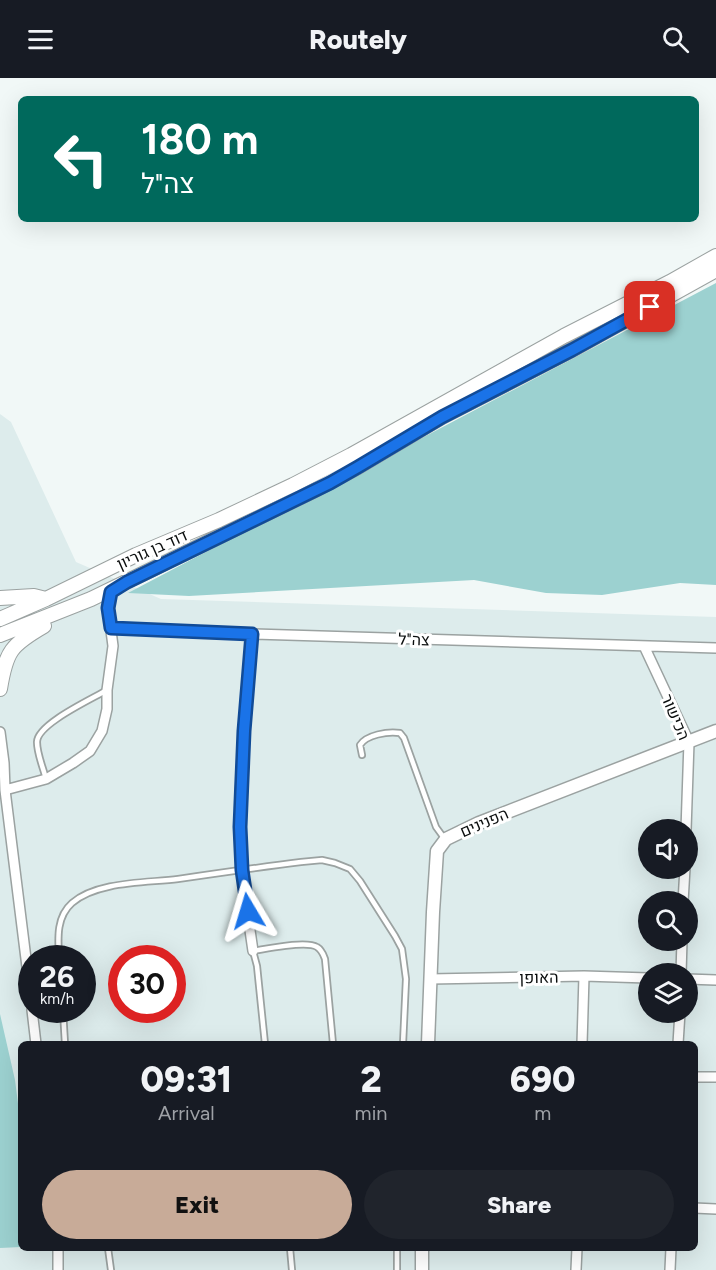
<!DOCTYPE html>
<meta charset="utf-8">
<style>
:root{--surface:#171b24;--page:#20242c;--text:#f1f3f6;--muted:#9ea1a6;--accent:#c8ab98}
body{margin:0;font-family:Figtree,Heebo,sans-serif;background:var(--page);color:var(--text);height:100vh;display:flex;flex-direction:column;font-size:22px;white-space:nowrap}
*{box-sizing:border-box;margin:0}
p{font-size:20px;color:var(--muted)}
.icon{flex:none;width:33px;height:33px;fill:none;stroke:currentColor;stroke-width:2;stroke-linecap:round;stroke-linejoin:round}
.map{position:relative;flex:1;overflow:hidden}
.sheet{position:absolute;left:18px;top:963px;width:680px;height:210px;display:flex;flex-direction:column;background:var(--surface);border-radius:9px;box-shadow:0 6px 24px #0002}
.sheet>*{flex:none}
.hud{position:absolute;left:18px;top:18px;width:681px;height:126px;border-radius:9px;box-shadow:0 6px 24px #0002;background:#00695c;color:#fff;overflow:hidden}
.buttons{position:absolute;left:638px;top:741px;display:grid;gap:12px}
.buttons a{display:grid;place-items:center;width:60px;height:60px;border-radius:50%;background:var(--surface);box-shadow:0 6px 24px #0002;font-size:30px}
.speed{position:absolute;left:18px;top:867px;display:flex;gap:12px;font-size:30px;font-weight:700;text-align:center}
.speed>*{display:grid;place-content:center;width:78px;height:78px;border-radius:50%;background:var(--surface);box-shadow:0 6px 24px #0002;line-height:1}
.speed small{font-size:15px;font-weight:400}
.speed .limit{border:9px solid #d22;background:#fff;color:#111}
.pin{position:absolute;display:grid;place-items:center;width:51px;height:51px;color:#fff;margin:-26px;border-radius:12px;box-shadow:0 3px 9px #0006}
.me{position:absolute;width:66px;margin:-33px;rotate:353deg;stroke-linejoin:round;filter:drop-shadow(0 0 4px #0008)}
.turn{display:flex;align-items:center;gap:21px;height:126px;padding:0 24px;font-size:27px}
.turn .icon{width:78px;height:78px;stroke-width:2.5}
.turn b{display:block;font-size:42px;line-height:51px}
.eta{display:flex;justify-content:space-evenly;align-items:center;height:102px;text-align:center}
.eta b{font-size:36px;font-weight:800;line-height:42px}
.action{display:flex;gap:12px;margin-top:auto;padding:12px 24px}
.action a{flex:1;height:69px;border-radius:36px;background:var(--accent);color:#111;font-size:24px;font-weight:800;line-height:69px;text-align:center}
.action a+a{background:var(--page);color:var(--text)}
header{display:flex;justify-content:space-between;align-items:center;height:78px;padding:0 24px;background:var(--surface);font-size:27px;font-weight:800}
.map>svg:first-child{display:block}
.built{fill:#ddecec;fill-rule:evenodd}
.green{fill:#9cd1d0}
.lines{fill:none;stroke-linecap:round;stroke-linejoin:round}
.service-casing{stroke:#9ba2a1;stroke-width:8}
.minor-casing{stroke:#9ba2a1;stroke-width:12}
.tertiary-casing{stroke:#9ba2a1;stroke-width:15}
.secondary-casing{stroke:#9ba2a1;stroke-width:16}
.service{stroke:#fff;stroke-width:4.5}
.minor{stroke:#fff;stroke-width:9}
.tertiary{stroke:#fff;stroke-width:12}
.secondary{stroke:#fff;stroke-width:14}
.route-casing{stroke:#114b97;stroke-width:15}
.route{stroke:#1a73e8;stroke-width:10}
.labels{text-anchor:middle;stroke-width:6;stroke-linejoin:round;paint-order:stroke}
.street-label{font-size:16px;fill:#0a0d0d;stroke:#fff}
</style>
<header><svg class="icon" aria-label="menu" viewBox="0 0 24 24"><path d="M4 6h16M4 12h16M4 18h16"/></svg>Routely<svg class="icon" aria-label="search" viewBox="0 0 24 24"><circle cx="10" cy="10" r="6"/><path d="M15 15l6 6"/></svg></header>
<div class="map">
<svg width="716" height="1192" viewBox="0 0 716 1192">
<rect width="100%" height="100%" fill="#f1f8f7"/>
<!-- built -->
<path class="built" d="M0 336 11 344 76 484 161 521 716 539V1192H0ZM648 752H687V790H648ZM648 824H687V862H648ZM32 880H82V932H32ZM122 880H172V932H122ZM648 896H687V934H648ZM21 966H694V1170H21Z"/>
<!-- green -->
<path class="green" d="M716 205V507L680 505 602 517 546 515 474 502 189 518 128 515Z
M0 936 15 1002 21 1049V1169L0 1170Z"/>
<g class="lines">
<defs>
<path id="service" d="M362 677 360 667C366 657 388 653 400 655L404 660 436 749 444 760
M46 701C43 689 37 676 37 664 37 646 92 621 107 612
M59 880C58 861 56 839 72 825 97 803 147 805 178 801 219 795 260 789 301 784L322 782 335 785 350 791 360 803 395 858 402 871 406 901 403 966
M63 932 65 966
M265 966 257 888 253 873C266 871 306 862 317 869 322 872 323 876 325 881L333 966
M108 1170 111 1192
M290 1170 292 1192
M397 1192V1170"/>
<path id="minor" d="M111 550 252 556 716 570
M252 556C247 621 240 685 240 750 241 791 247 832 253 873
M644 568 689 664 686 752
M0 654 4 685 5 712 32 929
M5 712 46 701 73 685 90 673 102 653 107 631V612L113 568 108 530 111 514 116 511
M683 824 685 790
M681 896 682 862
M430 901 584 898 648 900
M687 901 716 902
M32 932 36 966
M582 966 584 898
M678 966 680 934
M694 999H716
M694 1130 716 1131
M58 1170V1192
M576 1192 577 1170
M670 1192 671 1170"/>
<path id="tertiary" d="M428 966 433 834 437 773 446 761 479 745 716 653
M422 1192V1170"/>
<path id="secondary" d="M0 520 34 518 46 521
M0 541 46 521 136 477 219 442 293 407 351 377 564 258 670 204 716 178
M0 557 91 521 317 411 358 389 442 339 572 272 716 192
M0 611C6 573 11 567 44 548"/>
</defs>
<!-- service casing -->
<use href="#service" class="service-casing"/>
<!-- minor casing -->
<use href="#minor" class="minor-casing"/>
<!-- tertiary casing -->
<use href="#tertiary" class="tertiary-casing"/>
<!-- secondary casing -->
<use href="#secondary" class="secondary-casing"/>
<!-- service -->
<use href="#service" class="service"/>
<!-- minor -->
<use href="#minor" class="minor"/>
<!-- tertiary -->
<use href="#tertiary" class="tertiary"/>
<!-- secondary -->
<use href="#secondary" class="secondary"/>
</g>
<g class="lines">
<defs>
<path id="route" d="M248 833 242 792 240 749 244 653 252 556 111 550 108 530 111 514 127 504 330 405 358 389 442 339 572 272 650 229"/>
</defs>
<!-- route casing -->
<use href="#route" class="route-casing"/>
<!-- route -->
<use href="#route" class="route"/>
</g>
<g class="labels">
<!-- street labels -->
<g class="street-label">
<text transform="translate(152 471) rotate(-24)" y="6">דוד בן גוריון</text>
<text transform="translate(414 561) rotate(2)" y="6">צה"ל</text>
<text transform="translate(676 639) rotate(67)" y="6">הכישור</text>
<text transform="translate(484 744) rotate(-23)" y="6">הפנינים</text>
<text transform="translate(539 899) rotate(-1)" y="6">האופן</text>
</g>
</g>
</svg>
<div class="buttons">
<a><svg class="icon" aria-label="sound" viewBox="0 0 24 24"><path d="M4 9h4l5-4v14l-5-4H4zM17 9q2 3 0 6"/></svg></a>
<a><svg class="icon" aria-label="search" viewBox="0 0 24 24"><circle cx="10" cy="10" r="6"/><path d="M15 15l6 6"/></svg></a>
<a><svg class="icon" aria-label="layers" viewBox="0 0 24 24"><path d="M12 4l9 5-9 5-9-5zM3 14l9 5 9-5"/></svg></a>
</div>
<div class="speed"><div>26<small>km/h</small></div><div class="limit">30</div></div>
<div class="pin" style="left:650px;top:229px;background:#d93025"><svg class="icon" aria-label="arrive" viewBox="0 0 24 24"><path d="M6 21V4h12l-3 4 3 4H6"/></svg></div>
<svg class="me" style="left:248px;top:833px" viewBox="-20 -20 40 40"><path d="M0-17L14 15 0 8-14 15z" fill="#1a73e8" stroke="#fff" stroke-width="4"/></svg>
<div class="hud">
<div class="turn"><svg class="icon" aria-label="left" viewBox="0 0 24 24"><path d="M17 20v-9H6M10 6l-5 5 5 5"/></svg><div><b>180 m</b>צה&quot;ל</div></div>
</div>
<section class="sheet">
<div class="eta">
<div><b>09:31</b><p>Arrival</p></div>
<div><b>2</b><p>min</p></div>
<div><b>690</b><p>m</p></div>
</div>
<div class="action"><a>Exit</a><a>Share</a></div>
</section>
</div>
